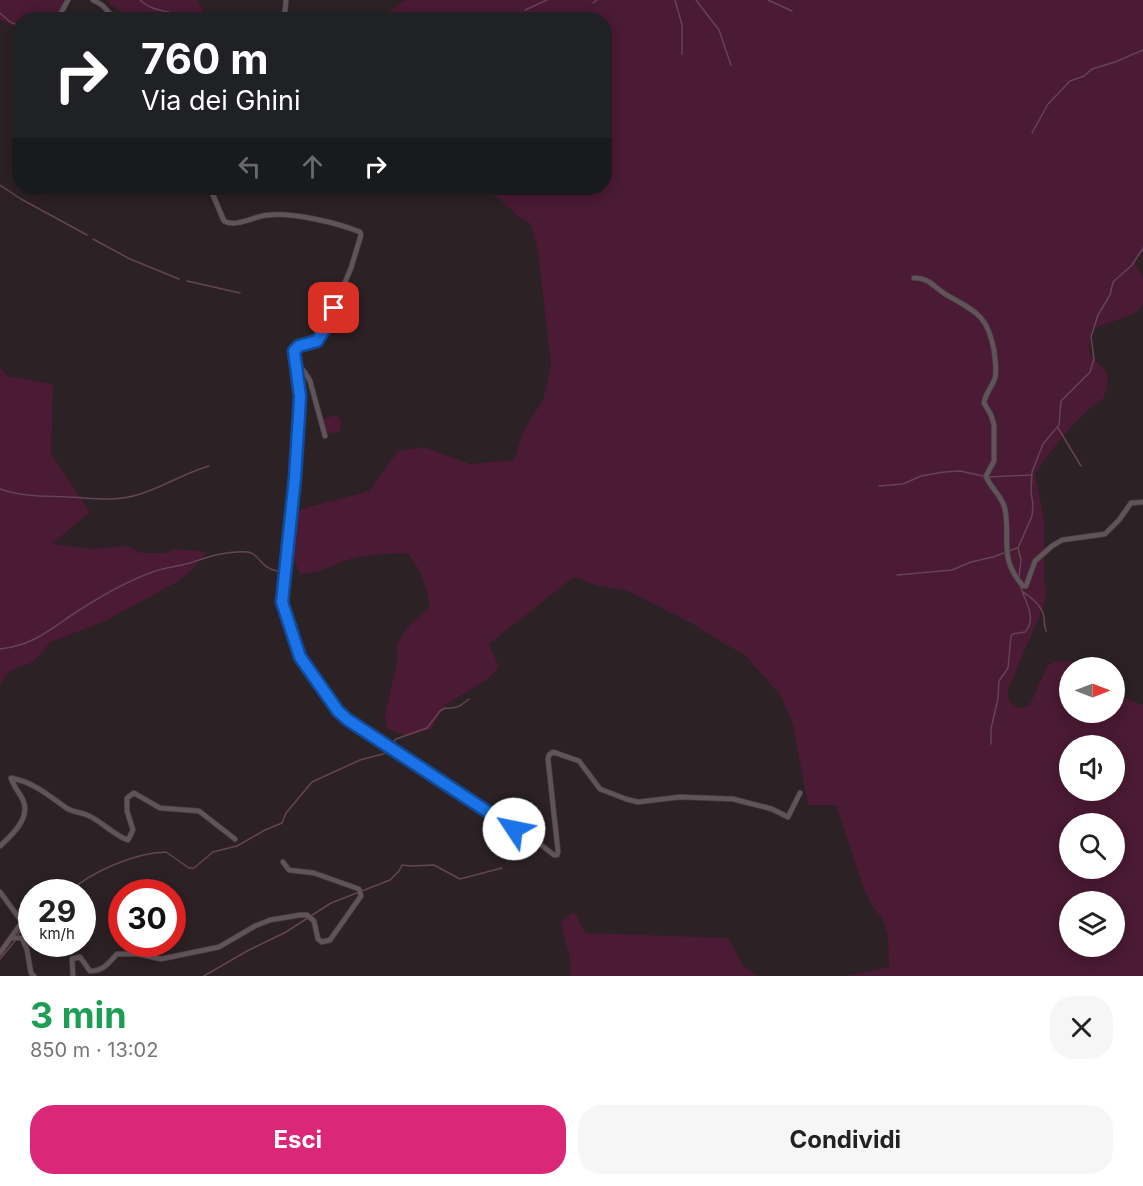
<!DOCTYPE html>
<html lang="it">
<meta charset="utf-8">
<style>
:root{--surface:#fff;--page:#f6f6f6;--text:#222;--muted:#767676;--accent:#db2777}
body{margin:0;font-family:Inter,sans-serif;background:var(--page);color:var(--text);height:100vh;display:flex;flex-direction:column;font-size:22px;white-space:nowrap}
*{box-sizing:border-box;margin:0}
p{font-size:20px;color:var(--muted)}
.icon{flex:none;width:33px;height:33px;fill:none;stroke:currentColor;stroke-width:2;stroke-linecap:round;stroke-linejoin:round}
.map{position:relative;height:976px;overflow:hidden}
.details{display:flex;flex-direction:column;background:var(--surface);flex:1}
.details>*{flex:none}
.hud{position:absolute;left:12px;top:12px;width:600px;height:183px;border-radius:24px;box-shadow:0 3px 15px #0003;background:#202124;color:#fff;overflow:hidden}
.needle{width:39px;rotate:90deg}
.fabs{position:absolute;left:1059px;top:657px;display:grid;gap:12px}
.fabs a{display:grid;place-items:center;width:66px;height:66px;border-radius:50%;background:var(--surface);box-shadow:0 3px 15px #0003;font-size:30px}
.speed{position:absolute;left:18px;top:879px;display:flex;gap:12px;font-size:30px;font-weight:700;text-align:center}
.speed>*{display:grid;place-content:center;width:78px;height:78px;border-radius:50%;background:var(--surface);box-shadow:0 3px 15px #0003;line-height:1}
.speed small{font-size:15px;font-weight:400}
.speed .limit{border:9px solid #d22;background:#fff;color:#111}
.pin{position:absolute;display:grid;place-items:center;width:51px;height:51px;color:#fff;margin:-26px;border-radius:12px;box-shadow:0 3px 9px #0006}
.me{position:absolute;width:66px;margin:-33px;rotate:304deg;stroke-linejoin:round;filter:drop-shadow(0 0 4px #0008)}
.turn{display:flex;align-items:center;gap:21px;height:126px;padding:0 30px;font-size:27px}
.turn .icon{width:78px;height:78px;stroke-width:2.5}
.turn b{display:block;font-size:42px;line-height:51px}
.lanes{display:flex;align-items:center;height:57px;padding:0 30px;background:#0003;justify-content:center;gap:30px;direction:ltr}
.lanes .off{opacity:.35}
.round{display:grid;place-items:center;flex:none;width:63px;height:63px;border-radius:24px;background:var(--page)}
.head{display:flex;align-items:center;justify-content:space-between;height:102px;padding:0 30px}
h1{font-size:36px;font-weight:700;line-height:45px;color:#1e9e55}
.cta{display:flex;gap:12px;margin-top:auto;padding:12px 30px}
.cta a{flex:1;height:69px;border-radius:24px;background:var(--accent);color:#fff;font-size:24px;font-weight:700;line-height:69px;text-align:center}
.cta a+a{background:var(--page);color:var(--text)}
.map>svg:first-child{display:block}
.green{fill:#4b1a34;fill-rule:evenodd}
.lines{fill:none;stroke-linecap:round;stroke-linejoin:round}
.stream{stroke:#644455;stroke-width:1.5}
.minor-casing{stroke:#473e42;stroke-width:6}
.minor{stroke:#605459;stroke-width:4.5}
.route-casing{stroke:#114b97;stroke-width:15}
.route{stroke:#1a73e8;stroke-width:10}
</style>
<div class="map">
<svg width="1143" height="976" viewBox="0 0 1143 976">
<rect width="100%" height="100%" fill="#2c2125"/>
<!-- green -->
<path class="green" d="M0 0H65L53 19 20 20 19 29 0 20Z
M105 0H198L206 17 205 20 129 19 128 17Z
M406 0H1143V251L1135 262 1143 279V304L1136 313 1092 329 1089 345 1090 354 1107 373 1108 380 1104 398C1075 418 1055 445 1035 474L1044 518V579L1047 590 1043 608 1008 689 1009 701 1019 709 1029 706 1048 665C1060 659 1069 659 1080 667L1070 668V712H1114L1115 694 1143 705V976H846L889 967 888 934 882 918 872 906 864 890 836 805H808L793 725 781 696 744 654 726 645 697 626 628 591 596 585 574 577 489 644 499 667 489 678 444 706 431 729 408 736 387 729 385 714 397 663V643L410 625 430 607C427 586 421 570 408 553 389 554 369 554 350 559 330 565 323 573 300 574L293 557 294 511 369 491 398 451 424 447 470 464 514 460 525 428 543 400 551 365 538 251 531 224 519 217 487 188H604V20L385 19 389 11ZM1070 746H1114V790H1070ZM1070 824H1114V868H1070ZM1070 902H1114V946H1070Z
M0 367 7 376 53 384 51 454 90 512 52 544 91 549 127 546 141 553H164L175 549 207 552 192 570 177 582 107 620 51 642 33 662 11 670 5 676 0 686Z
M337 415 342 424 340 425 341 431 327 434 323 419Z
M574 912 586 933 728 938 744 967 759 976H570C573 959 564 940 561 922Z"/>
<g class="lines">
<!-- stream -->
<path class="stream" d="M140 0C154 14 175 9 191 20
M675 0 682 25V54
M696 0 719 30 731 65
M768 0 792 11
M593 3 597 0
M525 10 547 0
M0 13 10 22 20 26
M1032 133 1048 104 1070 81 1084 76 1092 69 1115 62 1143 50
M0 185 21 199 87 235
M93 239 130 259 179 279
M187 281 240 293
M1058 428 1081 466
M988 477 1031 475
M879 486 903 484 921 476 944 472 960 471 983 476
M0 489C22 497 45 496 68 497 92 498 113 502 137 495 162 488 184 473 209 466
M897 575 952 570 971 562 993 557 1017 548
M1019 577 1021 560 1018 548 1032 516 1033 505 1031 492 1032 472 1043 444 1059 425 1061 401 1090 372 1094 359 1091 337 1098 315 1110 295 1113 282 1132 265 1143 248
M1022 591C1031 598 1042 605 1044 617 1044 622 1044 625 1046 631
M0 649C36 645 52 627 81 609 103 595 125 582 150 573 162 568 176 567 190 563 208 557 228 550 248 552 259 553 260 568 277 571
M393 743 396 739 427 728 440 711 445 708C455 709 461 706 469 699
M991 744V729L998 698 999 681 1008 668 1011 636 1013 634 1025 632C1038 618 1024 600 1020 585
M69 892C92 871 135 853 166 852L189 868H194L213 852 237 846 265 830 282 823 286 813 312 782 360 760 383 754 389 750
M17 936 22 928 32 925
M0 959 15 941
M204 976 247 951 286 932 331 903 390 880 399 871 402 865 410 866 434 865 460 879 502 868"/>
<defs>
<path id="minor" d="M93 0 102 5 116 20
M57 20 68 0
M284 20 286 0
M210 188 224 221C236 228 254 216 268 215 292 212 338 223 360 232L361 235 351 268 322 337C314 345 301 342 294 351 294 363 305 370 310 381L325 436
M914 278C928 277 934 287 945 294 976 312 987 314 994 350 995 360 997 369 995 378 992 387 985 394 984 403L991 415 994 425V461L986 476C990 488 1002 495 1005 509 1011 542 998 557 1023 586H1026L1035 561 1052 546 1062 540 1105 534 1119 520 1131 503 1143 502
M294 355 300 396 299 415 294 491 281 596 296 650 338 711 348 720 530 839 540 844 554 855H557L558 851 548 759 549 755 553 752 579 761 600 789 626 799 638 802 680 797 733 799 772 809 788 817 800 793
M0 846C12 835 31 818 23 800 19 792 14 787 11 778 33 782 48 795 65 807 71 812 80 812 87 815 102 821 113 835 128 840L133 830 127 811V798L134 793 160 808 199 811 235 839
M0 892 22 922 0 953
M11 938H22L27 950 31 973 34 976
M73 976 72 959 80 957 90 971C103 971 108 964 117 954H139L161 959 219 947 255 926 270 920 300 915H307L314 921 318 939 322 942 330 940 361 896 359 889 314 873 289 870 283 862"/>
</defs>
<!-- minor casing -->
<use href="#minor" class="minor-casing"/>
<!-- minor -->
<use href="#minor" class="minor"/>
</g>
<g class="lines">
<defs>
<path id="route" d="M334 308 326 327 317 341 299 346 294 351 300 396 299 415 295 477 282 602 300 657 338 711 348 720 514 829"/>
</defs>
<!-- route casing -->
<use href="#route" class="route-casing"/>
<!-- route -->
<use href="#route" class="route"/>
</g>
</svg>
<div class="fabs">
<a><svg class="needle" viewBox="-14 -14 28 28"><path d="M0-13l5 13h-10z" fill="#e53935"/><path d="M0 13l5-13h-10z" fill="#767676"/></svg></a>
<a><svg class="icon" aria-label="sound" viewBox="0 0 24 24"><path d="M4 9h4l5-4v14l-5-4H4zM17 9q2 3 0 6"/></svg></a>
<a><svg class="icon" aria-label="search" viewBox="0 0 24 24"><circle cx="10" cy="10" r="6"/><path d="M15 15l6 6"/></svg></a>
<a><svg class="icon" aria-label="layers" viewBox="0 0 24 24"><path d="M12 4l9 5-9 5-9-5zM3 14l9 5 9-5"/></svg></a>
</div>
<div class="speed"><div>29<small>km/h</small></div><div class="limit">30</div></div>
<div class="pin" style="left:334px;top:308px;background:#d93025"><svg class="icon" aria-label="arrive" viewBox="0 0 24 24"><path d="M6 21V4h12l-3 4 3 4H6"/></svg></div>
<svg class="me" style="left:514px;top:829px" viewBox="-20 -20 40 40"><circle r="19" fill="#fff"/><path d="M0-13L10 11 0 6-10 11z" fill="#1a73e8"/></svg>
<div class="hud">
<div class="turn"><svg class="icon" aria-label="right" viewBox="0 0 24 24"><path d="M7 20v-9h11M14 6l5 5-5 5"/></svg><div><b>760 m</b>Via dei Ghini</div></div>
<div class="lanes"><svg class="icon off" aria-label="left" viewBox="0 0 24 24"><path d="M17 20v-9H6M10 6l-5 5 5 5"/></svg><svg class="icon off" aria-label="ahead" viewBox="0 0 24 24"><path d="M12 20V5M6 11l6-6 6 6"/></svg><svg class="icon" aria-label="right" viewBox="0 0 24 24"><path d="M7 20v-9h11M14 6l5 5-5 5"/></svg></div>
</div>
</div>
<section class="details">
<div class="head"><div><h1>3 min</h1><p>850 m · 13:02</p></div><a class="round"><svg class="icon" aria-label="close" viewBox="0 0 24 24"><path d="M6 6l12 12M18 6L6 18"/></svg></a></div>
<div class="cta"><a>Esci</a><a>Condividi</a></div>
</section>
